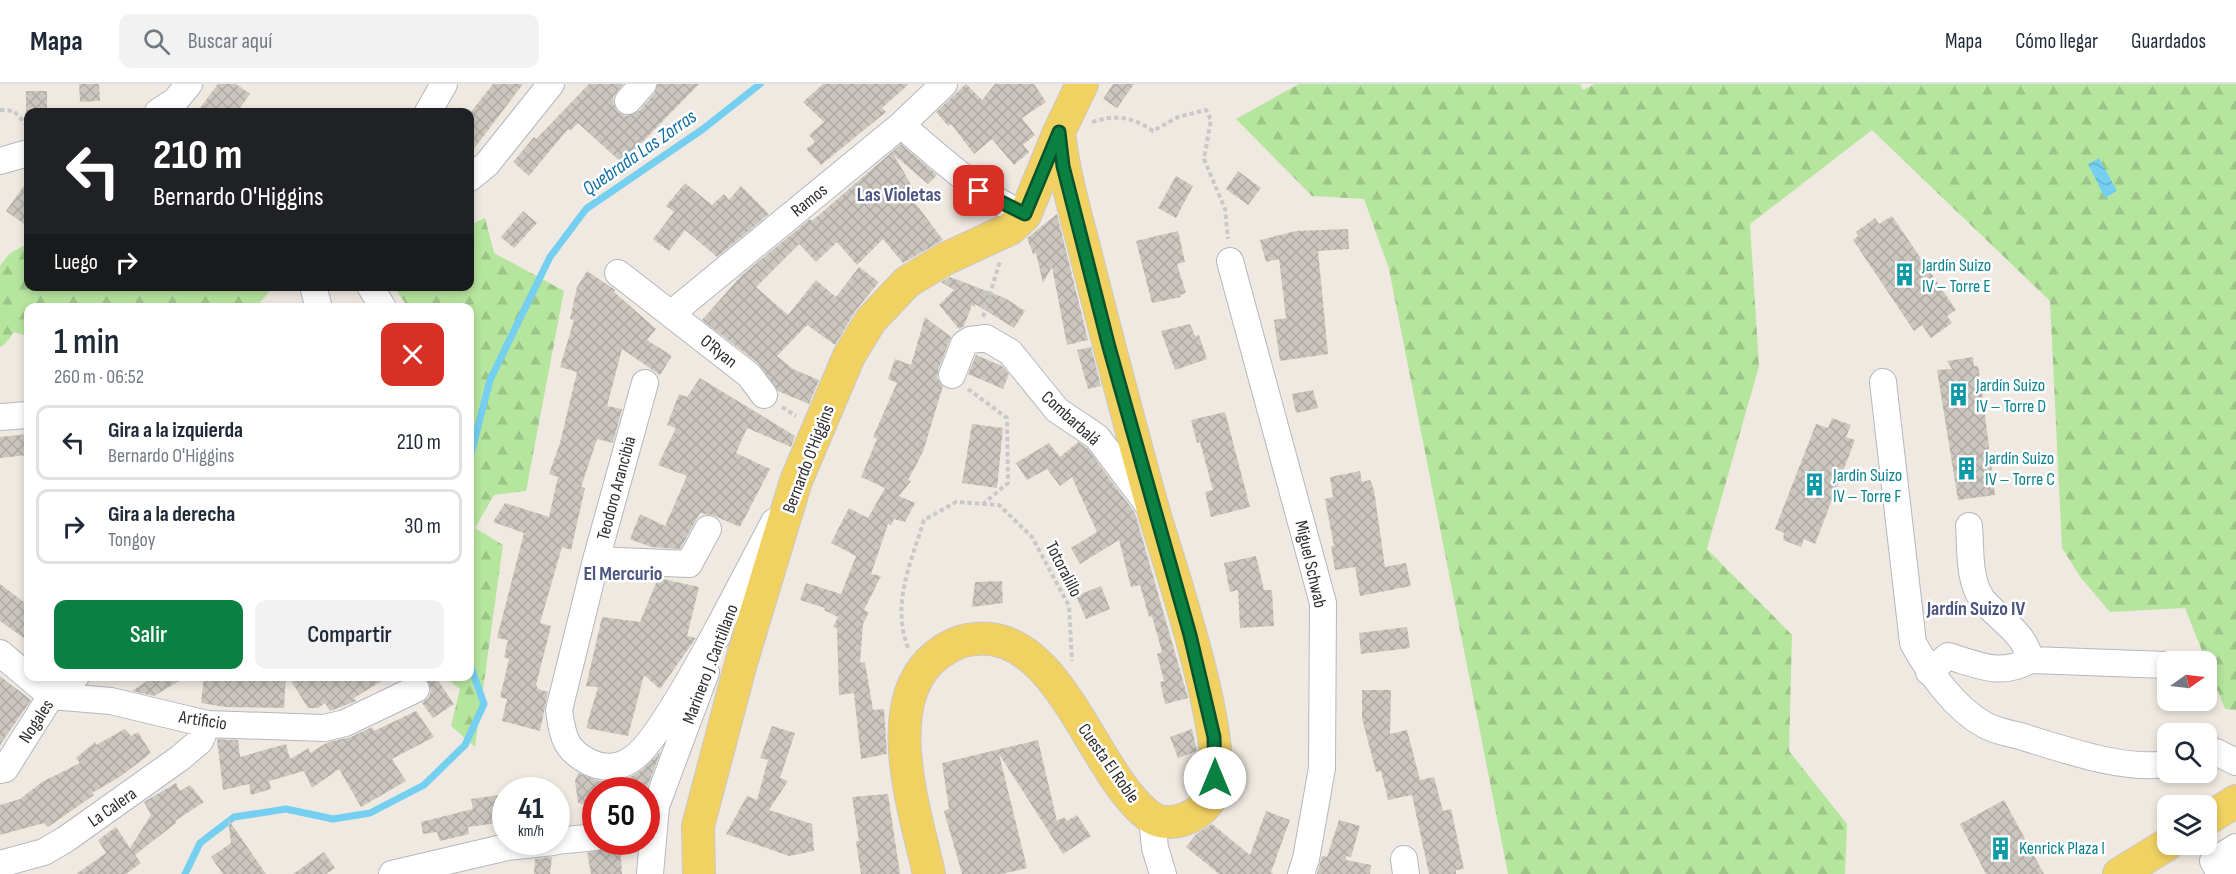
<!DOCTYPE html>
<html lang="es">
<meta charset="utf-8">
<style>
:root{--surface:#fff;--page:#f2f2f3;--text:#1f2937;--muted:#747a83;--line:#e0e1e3;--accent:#0b8043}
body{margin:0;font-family:"Sofia Sans Condensed",sans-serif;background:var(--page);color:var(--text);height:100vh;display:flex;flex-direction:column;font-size:22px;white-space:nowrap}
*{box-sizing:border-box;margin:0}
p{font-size:20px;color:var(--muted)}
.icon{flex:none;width:33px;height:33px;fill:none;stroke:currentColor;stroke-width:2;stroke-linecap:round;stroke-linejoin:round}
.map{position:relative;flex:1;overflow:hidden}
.sheet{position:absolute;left:24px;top:219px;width:450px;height:378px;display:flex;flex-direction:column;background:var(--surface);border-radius:12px;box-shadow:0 3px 9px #0003}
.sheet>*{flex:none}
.hud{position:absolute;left:24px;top:24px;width:450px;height:183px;border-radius:12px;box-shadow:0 3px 9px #0003;background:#202124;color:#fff;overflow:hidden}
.needle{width:39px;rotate:76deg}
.controls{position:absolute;left:2157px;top:567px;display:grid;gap:12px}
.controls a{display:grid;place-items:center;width:60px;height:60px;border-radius:12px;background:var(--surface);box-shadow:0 3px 9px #0003;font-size:30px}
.speed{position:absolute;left:492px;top:693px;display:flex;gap:12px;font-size:30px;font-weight:700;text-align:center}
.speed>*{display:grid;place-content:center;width:78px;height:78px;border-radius:50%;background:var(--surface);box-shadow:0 3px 9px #0003;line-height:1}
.speed small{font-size:15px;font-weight:400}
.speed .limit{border:9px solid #d22;background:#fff;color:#111}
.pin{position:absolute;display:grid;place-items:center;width:51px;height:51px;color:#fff;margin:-26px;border-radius:12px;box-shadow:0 3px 9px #0006}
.me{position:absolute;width:66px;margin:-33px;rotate:0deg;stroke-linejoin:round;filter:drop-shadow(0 0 4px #0008)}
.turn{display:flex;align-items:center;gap:21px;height:126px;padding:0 30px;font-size:27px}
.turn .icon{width:78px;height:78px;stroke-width:2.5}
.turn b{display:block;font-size:42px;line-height:51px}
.then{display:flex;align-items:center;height:57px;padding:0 30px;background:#0003;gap:12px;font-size:22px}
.round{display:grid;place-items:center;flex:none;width:63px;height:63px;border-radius:12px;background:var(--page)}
.overview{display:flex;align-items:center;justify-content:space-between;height:102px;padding:0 30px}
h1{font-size:36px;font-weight:600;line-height:45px}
.button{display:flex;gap:12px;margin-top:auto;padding:12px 30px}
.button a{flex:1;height:69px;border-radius:12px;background:var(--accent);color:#fff;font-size:24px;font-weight:600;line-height:69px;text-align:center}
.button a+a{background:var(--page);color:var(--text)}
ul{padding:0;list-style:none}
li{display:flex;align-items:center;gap:18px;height:75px;margin:0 12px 9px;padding:0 18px;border:3px solid var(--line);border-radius:12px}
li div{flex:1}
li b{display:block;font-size:22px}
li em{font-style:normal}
header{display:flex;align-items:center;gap:36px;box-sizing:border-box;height:84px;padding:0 30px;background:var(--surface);border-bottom:2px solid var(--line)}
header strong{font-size:28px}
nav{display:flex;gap:33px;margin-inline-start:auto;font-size:21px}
.search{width:420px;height:54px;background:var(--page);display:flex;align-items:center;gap:15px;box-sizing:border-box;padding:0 21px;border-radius:12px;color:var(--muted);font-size:22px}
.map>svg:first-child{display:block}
.forest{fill:url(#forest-firs)}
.water{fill:url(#water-waves)}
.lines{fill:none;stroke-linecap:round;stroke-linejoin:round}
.stream{stroke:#75cff0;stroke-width:7}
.building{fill:url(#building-cross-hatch)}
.minor-casing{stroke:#b4b7c1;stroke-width:28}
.major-casing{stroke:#c9c9c9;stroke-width:34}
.path{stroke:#c9c9c9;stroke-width:4;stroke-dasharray:4.5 3;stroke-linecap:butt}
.minor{stroke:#fff;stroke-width:26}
.major{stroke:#f2d163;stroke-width:32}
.route-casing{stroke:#07532c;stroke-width:15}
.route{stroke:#0b8043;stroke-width:10}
.labels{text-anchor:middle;stroke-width:5;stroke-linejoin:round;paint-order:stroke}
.street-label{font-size:18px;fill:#2e2e2e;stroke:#fff}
.culture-label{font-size:18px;fill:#0d838f;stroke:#fff;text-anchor:start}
.water-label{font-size:20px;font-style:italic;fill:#0d6fa3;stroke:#fff}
.neighbourhood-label{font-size:20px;font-weight:bold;fill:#4d5680;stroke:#fff}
</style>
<header>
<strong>Mapa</strong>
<div class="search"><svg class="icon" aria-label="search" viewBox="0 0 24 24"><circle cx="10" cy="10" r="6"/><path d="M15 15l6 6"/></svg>Buscar aquí</div>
<nav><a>Mapa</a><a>Cómo llegar</a><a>Guardados</a></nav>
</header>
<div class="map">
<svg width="2236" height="790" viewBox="0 0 2236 790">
<defs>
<pattern id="forest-firs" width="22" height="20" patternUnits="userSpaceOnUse" patternTransform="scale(1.5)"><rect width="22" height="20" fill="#b6e59e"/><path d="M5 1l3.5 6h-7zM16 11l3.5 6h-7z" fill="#9dc588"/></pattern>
<pattern id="water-waves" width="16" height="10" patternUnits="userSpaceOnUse" patternTransform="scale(1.5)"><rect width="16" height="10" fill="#75cff0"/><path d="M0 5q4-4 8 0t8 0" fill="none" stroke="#66b2ce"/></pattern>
<pattern id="building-cross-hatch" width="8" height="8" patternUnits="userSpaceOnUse" patternTransform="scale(1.5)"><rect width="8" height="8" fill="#cbc7bf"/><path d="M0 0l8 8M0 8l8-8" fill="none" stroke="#afaba4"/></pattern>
</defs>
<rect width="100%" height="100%" fill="#efe9e1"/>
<!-- forest -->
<path class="forest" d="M1299 0H1580L1583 6 1594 0H2236V626L2225 625 2185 524 2110 528 2081 494 2062 464 2050 217 1872 46 1750 140 1759 282 1707 465 1792 551 1789 667 1847 740 1845 790H1508L1389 185 1364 115 1312 112 1236 35Z
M485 134 494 169 564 207 526 407 494 411 475 444 503 461 475 663 451 642 460 605 445 593 470 592V224L408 223 394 203 470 202V141Z
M28 159V202L273 203 256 223 124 224 119 219 109 224H28V252L14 248 5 260 0 263V182L9 170Z"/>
<!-- water -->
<path class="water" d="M2099 74 2117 107 2105 114 2088 80Z"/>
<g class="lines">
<!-- stream -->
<path class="stream" d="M470 374 490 296 550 173 586 125 703 45 760 0
M185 790 200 759 234 733 286 725 333 735 370 729 424 701 465 661 484 620 470 580"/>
</g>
<!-- building -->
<path class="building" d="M79 0H99L100 17 80 18Z
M218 0H236L250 10 237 28H197Z
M493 0H523L470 70V29Z
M589 0H623L613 13 614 21 618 28 626 32 639 27 654 10 658 0H699L622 79 578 39 570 47 568 45 529 92 513 78 534 53 536 55Z
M823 0H909L882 24 886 28 821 81 806 65 815 58 809 51 824 38 803 18Z
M966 0 982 16 995 0H1034L1046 18 1022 34 1035 51 1023 61 1029 68 1014 81 992 55 974 70 951 40 948 42 936 28Z
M1113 0H1134L1117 24 1103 15Z
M26 7H47V28H26Z
M901 60 937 91 928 100 894 71 917 111 913 116 943 156 903 179 883 155 857 181 837 158 816 178 799 160 756 203 788 231 816 196 836 213 859 183 879 198 856 226 835 261 807 241 777 272 793 285 819 296 809 320 778 307 758 279 702 236 741 192 810 135 812 137Z
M1238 87 1261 104 1248 121 1226 105Z
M1176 92 1193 102 1176 134 1158 124Z
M28 96V143L6 127Z
M685 99 712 121 724 110 729 116 741 102 769 130 717 173 685 146 669 167 653 155 674 128 666 122Z
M523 127 537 139 514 164 501 153Z
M1057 130 1088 256 1067 261 1052 183 1043 199 1036 169 1033 170 1027 154Z
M1892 132 1956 226 1947 232 1952 239 1931 254 1922 241 1914 247 1853 156 1858 152 1856 148 1875 134 1879 140Z
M1348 145 1349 165 1318 167 1328 270 1280 277 1274 236 1286 234 1279 175 1266 178 1260 156 1296 147Z
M1178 147 1185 178 1177 180 1186 209 1180 211 1181 213 1152 219 1136 157Z
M587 187 615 206 614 208 656 245 647 256 672 272 660 291 622 265 607 322 622 325 613 359 597 355 581 403 585 404 571 466 562 463 540 539 551 542 536 601 538 605 548 608 540 647 502 637 507 615 500 613 509 575 504 573 508 556 497 554 524 449 493 438 505 419 549 433 558 393 549 390 560 359 577 288 560 283 574 236 570 235 577 203Z
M950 193 1005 214 1025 227 1014 244 975 220V223L972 221 964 242 959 245 939 221 954 206 941 198Z
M925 233 951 253 938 286 937 294 943 302 923 368 908 396 911 397 899 412 915 419 905 438 894 435 891 441 888 440 871 490 881 492 864 526 869 528 863 540 860 579 865 578 873 626 884 625 887 670 861 675 854 609 839 611 837 544 833 543 838 533 824 526 825 524 800 516 806 499 841 510 856 472 831 459 849 424 868 434 885 404 861 393 877 355 873 353 897 299 888 295 895 275 911 281Z
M1190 240 1195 252 1199 251 1207 275 1175 286 1161 247Z
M1091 263 1101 302 1088 305 1077 266Z
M976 271 1002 282 1009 290 1003 305 968 290Z
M1973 273 1974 282H1978L1982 307 1995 411 1958 416 1937 286 1952 285 1947 277Z
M700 294 795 352 791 363 747 344 736 369 770 385 740 443 715 432 700 429 680 465 651 463 630 455 640 430 665 442 687 392 658 381 676 344 667 341 679 310 687 313Z
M1313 306 1318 324 1296 329 1292 310Z
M1225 328 1250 423 1211 433 1205 408 1213 406 1200 358 1197 359 1191 336Z
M1832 334 1851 341 1846 353 1855 356 1815 460 1804 455 1801 463 1783 456 1784 449 1775 445 1816 340 1828 344Z
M972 340 1003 344 997 404 962 399Z
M28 350V371L0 374V353Z
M1078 358 1087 364 1135 429 1188 614 1165 620 1160 598 1164 597 1157 570 1162 568 1152 532 1149 533 1140 501 1131 503 1119 456 1080 480 1071 464 1097 448 1072 393 1060 402 1047 385 1027 396 1016 379 1049 359 1060 373Z
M1360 387 1362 398 1370 396 1374 406 1385 483 1406 479 1411 502 1360 512 1355 483 1335 486 1331 462H1334L1325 415 1333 413 1330 393Z
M1256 472 1264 506H1272L1274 542 1240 544 1238 506 1230 508 1224 479Z
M658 494 699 503 687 552 696 554 660 605 644 591 628 652 586 644 598 603 586 602 602 533 640 538Z
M1002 497 1003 519 972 523 975 498Z
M0 500 28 521V557L0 537Z
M1101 502 1110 525 1086 535 1076 512Z
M1407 543 1410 564 1361 570 1359 549Z
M0 592 31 616 0 661Z
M155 592H187L154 612 132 607Z
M204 592H286L284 624 225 623 201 619Z
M288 592H390L354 614 356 617 330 627 325 619 318 624H308Z
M424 592H435L454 620 433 634 422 619 429 613 431 606Z
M1362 606H1391L1390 650 1407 646 1420 696 1434 693 1443 727 1451 725 1464 785 1456 786V790H1429L1412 711 1388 716 1381 687 1376 688 1362 634Z
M416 627 434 653 392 675 406 697 361 723 339 685 312 704 304 687 269 697 271 705 251 711 249 700 223 706 217 655 238 656 240 673 286 660 290 675 309 664 310 669 328 658 351 653 372 643 374 647Z
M772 642 795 649 780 694 788 697 769 726 812 740 814 767 789 772 726 750 747 712 757 716 768 676 760 674Z
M125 645 131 652 138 648 151 669 121 692 92 709 94 711 48 743 44 739 0 751V721L20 715 42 698 80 679 76 674 95 658 96 661Z
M1192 645 1197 667 1178 674 1170 653Z
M1038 656 1057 737 1064 733 1067 737 1077 731 1091 752 1063 770 999 670 1027 784 1002 790H962L944 727 949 725 942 679Z
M661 667 646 706H596V724L578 719 575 697 578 689 598 697 625 696 642 686Z
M176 699 180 707 190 701 204 718 175 737 176 739 135 771 141 779 126 790H76L106 769 98 756 116 743 130 764 151 731 144 718Z
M506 710V738L468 743 469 750 440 757 437 748 423 750 421 738 473 725 471 715Z
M888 710 900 790H861L856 757H859L852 713Z
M2004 716 2044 790H1986L1960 740Z
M1266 727 1290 736 1271 788 1273 790H1219L1186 763 1196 750 1212 740 1250 771Z
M228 735 266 790H223L211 773 231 759Z
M1339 736 1360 742 1351 773 1346 772V776L1371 781 1370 790H1317L1322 772 1327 773Z
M620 761 622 790H591L587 769Z
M324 768 335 784 326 790H293Z
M552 773 550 790H534L535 775Z"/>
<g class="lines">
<defs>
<path id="minor" d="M628 17 643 0
M158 28 175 17 189 0
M428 28 444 0
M901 41C941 74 977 110 1025 131
M0 77 28 69
M470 94 487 80 551 0
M1230 177 1323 519 1322 684 1306 775 1301 790
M618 189 749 291 764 311
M313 202 319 224
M370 202 383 224
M672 229 901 41 944 0
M952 291 964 260 970 256 986 254 1010 268 1057 326 1097 353 1149 422
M1883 298 1913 559C1929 588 1955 625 1985 641 1995 647 2009 649 2020 652 2063 665 2123 687 2168 680
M645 299 596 476 559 626C563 652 564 665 589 678 603 685 619 684 632 675 656 660 707 565 722 537
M0 333 28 331
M1969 442C1971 465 1968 495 1982 515 1998 535 2026 549 2030 576
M596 476 689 480 708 445
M717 553 722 537 774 438
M0 569 51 612 111 617 207 640 324 644 345 639 416 605
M1929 588 1948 572C1979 581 2000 593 2030 576L2166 581
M2206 670 2216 668 2236 678
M0 686 5 685 51 612 76 592
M646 734 656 722 706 588
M1152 735 1155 764 1163 790
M556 757 596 753
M2236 763 2213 777 2220 790 2236 779
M1404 775 1406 790
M0 780 44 768 66 755 180 674 200 657 207 640
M392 790 507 763 553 758
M650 790 656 722"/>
<path id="major" d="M2206 736 2236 717
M699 790 698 742 741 579 796 397 849 272 871 236 907 198 945 175 1010 145 1025 131 1059 48 1082 0
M929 790C916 730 881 628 929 578 941 566 958 556 975 555 1060 546 1092 689 1149 732 1169 747 1205 732 1213 709 1231 663 1171 485 1155 432 1132 351 1111 269 1090 187 1079 141 1064 95 1059 48
M2119 790 2168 760"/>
</defs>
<!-- minor casing -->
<use href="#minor" class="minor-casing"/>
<!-- major casing -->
<use href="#major" class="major-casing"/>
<!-- path -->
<path class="path" d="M0 26 14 27 28 43
M1092 38C1117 30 1132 33 1153 47L1178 33 1206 26 1211 36 1204 75 1225 125 1228 155
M983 233 1000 177
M968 305 1007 334 1008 399 983 420
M782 323 796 332
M908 564C891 519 911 479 924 436L956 418 999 421 1032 453 1069 522 1072 577"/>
<!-- minor -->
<use href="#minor" class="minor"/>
<!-- major -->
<use href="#major" class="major"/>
</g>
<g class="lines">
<defs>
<path id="route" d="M979 107 1025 130 1059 48 1063 82 1109 263 1190 551 1214 653 1215 694"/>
</defs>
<!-- route casing -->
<use href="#route" class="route-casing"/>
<!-- route -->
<use href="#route" class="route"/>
</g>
<!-- icons -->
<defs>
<symbol id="building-bare" viewBox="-9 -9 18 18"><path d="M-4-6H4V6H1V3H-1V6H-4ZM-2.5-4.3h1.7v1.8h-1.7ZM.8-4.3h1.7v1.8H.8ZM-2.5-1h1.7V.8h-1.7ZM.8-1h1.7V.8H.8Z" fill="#0f9aa8" stroke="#fff" stroke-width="2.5" paint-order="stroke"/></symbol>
</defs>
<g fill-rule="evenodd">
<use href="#building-bare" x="1888" y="174" width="33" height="33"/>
<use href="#building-bare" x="1942" y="294" width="33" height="33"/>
<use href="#building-bare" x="1950" y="368" width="33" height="33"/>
<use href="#building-bare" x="1798" y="384" width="33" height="33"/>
<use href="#building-bare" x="1984" y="748" width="33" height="33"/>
</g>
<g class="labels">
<!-- street labels -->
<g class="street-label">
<text transform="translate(809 116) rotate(-39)" y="6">Ramos</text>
<text transform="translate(719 267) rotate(39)" y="6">O'Ryan</text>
<text transform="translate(1071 334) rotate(42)" y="6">Combarbalá</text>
<text transform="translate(808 375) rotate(-69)" y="6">Bernardo O'Higgins</text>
<text transform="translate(616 404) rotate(-75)" y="6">Teodoro Arancibia</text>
<text transform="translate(1311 480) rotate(77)" y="6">Miguel Schwab</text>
<text transform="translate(1064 485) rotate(63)" y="6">Totoralillo</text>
<text transform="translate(710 580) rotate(-69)" y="6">Marinero J .Cantillano</text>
<text transform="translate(203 636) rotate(9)" y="6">Artificio</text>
<text transform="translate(36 637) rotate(-57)" y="6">Nogales</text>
<text transform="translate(1109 679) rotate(55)" y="6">Cuesta El Roble</text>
<text transform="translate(112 723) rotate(-35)" y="6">La Calera</text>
</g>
<!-- culture labels -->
<g class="culture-label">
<text x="1922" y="187">Jardín Suizo<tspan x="1922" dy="21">IV – Torre E</tspan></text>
<text x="1976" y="307">Jardín Suizo<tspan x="1976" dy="21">IV – Torre D</tspan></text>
<text x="1985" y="380">Jardín Suizo<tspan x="1985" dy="21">IV – Torre C</tspan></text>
<text x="1833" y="397">Jardín Suizo<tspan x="1833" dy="21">IV – Torre F</tspan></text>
<text x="2019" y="770">Kenrick Plaza I</text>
</g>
<!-- water labels -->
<g class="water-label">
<text transform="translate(639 68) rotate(-35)" y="7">Quebrada Las Zorras</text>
</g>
<!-- neighbourhood labels -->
<g class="neighbourhood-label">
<text x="899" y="117">Las Violetas</text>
<text x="623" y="496">El Mercurio</text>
<text x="1976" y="531">Jardín Suizo IV</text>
</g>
</g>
</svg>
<div class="controls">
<a><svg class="needle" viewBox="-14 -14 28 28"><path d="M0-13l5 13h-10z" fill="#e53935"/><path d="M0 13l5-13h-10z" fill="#747a83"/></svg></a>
<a><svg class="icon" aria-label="search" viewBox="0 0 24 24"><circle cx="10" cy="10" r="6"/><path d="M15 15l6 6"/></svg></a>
<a><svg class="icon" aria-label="layers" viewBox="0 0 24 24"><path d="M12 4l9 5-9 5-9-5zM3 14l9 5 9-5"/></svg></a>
</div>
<div class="speed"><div>41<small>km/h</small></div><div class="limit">50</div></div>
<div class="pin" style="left:979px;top:107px;background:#d93025"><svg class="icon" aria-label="arrive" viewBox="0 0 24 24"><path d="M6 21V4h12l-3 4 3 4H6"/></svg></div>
<svg class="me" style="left:1215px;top:694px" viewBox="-20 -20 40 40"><circle r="19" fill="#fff"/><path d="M0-13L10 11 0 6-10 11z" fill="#0b8043"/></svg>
<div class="hud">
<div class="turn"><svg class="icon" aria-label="left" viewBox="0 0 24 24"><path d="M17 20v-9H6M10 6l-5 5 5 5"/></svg><div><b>210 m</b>Bernardo O'Higgins</div></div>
<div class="then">Luego<svg class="icon" aria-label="right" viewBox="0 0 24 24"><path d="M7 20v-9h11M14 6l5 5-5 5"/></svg></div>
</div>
<section class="sheet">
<div class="overview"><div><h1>1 min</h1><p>260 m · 06:52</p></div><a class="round" style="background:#d93025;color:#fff"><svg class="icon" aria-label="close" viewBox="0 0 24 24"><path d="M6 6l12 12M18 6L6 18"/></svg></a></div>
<ul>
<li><svg class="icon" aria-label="left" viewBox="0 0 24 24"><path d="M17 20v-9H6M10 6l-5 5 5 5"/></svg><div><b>Gira a la izquierda</b><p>Bernardo O'Higgins</p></div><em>210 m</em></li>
<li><svg class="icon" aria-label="right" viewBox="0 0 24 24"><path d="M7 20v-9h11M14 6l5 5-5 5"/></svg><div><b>Gira a la derecha</b><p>Tongoy</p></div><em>30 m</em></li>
</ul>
<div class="button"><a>Salir</a><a>Compartir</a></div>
</section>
</div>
